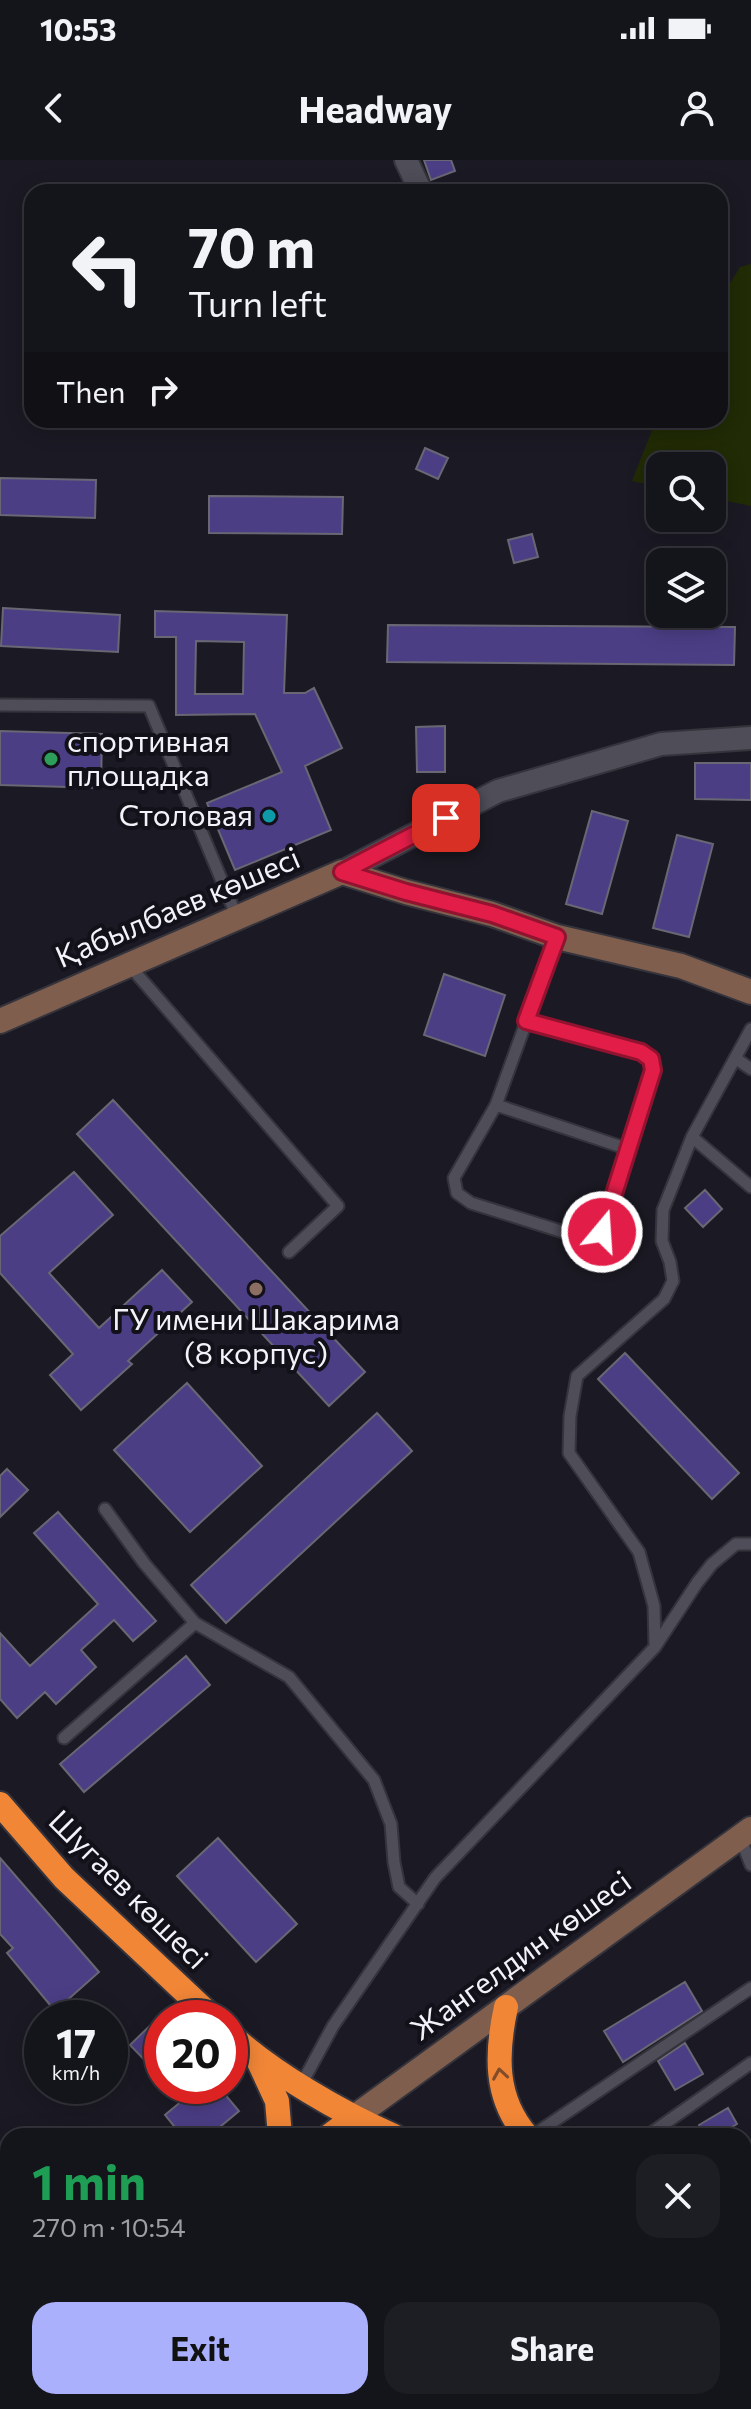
<!DOCTYPE html>
<meta charset="utf-8">
<style>
:root{--surface:#14141b;--page:#1d1d24;--text:#f1f3f6;--muted:#9d9ea3;--line:#33333a;--accent:#aab0fb}
body{margin:0;font-family:Commissioner,sans-serif;background:var(--page);color:var(--text);height:100vh;display:flex;flex-direction:column;font-size:30px;white-space:nowrap}
*{box-sizing:border-box;margin:0}
p{font-size:26px;color:var(--muted)}
.icon{flex:none;width:44px;height:44px;fill:none;stroke:currentColor;stroke-width:2;stroke-linecap:round;stroke-linejoin:round}
.map{position:relative;flex:1;overflow:hidden}
.sheet{position:absolute;left:0px;top:1968px;width:752px;height:282px;display:flex;flex-direction:column;background:var(--surface);border-radius:24px 24px 0 0;box-shadow:0 4px 20px #0003,0 0 0 2px var(--line)}
.sheet>*{flex:none}
.hud{position:absolute;left:24px;top:24px;width:704px;height:244px;border-radius:24px;box-shadow:0 4px 20px #0003,0 0 0 2px var(--line);background:#14141b;color:var(--text);overflow:hidden}
.controls{position:absolute;left:646px;top:292px;display:grid;gap:16px}
.controls a{display:grid;place-items:center;width:80px;height:80px;border-radius:16px;background:var(--surface);box-shadow:0 4px 20px #0003,0 0 0 2px var(--line);font-size:40px}
.speed{position:absolute;left:24px;top:1840px;display:flex;gap:16px;font-size:40px;font-weight:700;text-align:center}
.speed>*{display:grid;place-content:center;width:104px;height:104px;border-radius:50%;background:var(--surface);box-shadow:0 4px 20px #0003,0 0 0 2px var(--line);line-height:1}
.speed small{font-size:20px;font-weight:400}
.speed .limit{border:12px solid #d22;background:#fff;color:#111}
.pin{position:absolute;display:grid;place-items:center;width:68px;height:68px;color:#fff;margin:-34px;border-radius:16px;box-shadow:0 4px 12px #0006}
.me{position:absolute;width:88px;margin:-44px;rotate:18deg;stroke-linejoin:round;filter:drop-shadow(0 0 6px #0008)}
.turn{display:flex;align-items:center;gap:28px;height:168px;padding:0 32px;font-size:36px}
.turn .icon{width:104px;height:104px;stroke-width:2.5}
.turn b{display:block;font-size:56px;line-height:68px}
.then{display:flex;align-items:center;height:76px;padding:0 32px;background:#0003;gap:16px;font-size:30px}
.round{display:grid;place-items:center;flex:none;width:84px;height:84px;border-radius:24px;background:var(--page)}
.headline{display:flex;align-items:center;justify-content:space-between;height:136px;padding:0 32px}
h1{font-size:48px;font-weight:700;line-height:60px;color:#1e9e55}
.cta{display:flex;gap:16px;margin-top:auto;padding:16px 32px}
.cta a{flex:1;height:92px;border-radius:24px;background:var(--accent);color:#111;font-size:32px;font-weight:700;line-height:92px;text-align:center}
.cta a+a{background:var(--page);color:var(--text)}
.status{display:flex;justify-content:space-between;align-items:center;height:56px;padding:0 40px;background:var(--surface);direction:ltr}
.status svg{height:22px;fill:currentColor}
header{display:flex;justify-content:space-between;align-items:center;height:104px;padding:0 32px;background:var(--surface);font-size:36px;font-weight:700}
.map>svg:first-child{display:block}
.green{fill:#212b05}
.building{fill:#4c3e85;stroke:#686773;stroke-width:2;fill-rule:evenodd}
.lines{fill:none;stroke-linecap:round;stroke-linejoin:round}
.lane-casing{stroke:#35343c;stroke-width:15}
.street-casing{stroke:#35343c;stroke-width:26}
.secondary-casing{stroke:#35343c;stroke-width:28}
.highway-casing{stroke:#35343c;stroke-width:28}
.lane{stroke:#4e4d58;stroke-width:11}
.street{stroke:#4e4d58;stroke-width:22}
.secondary{stroke:#7f5e4e;stroke-width:24}
.highway{stroke:#f18637;stroke-width:24}
.oneway{stroke:#824c28}
.route-casing{stroke:#92132f;stroke-width:20}
.route{stroke:#e11d48;stroke-width:14}
.leisure-dot{fill:#2e9e5b;stroke:#12111a;stroke-width:3}
.culture-dot{fill:#0f9aa8;stroke:#12111a;stroke-width:3}
.education-dot{fill:#8d6e63;stroke:#12111a;stroke-width:3}
.labels{text-anchor:middle;stroke-width:8;stroke-linejoin:round;paint-order:stroke}
.poi-label{font-size:30px;fill:#f3f2f9;stroke:#12111a;text-anchor:start}
.street-label{font-size:30px;fill:#f3f2f9;stroke:#12111a}
</style>
<div class="status"><b>10:53</b><svg viewBox="0 0 49 12"><path d="M0 12V9h3v3zM5 12V6h3v6zM10 12V3h3v9zM15 12V0h3v12zM26 1h20v11H26zM47 4h2v5h-2z"/></svg></div>
<header><svg class="icon" aria-label="back" viewBox="0 0 24 24"><path d="M15 5l-7 7 7 7"/></svg>Headway<svg class="icon" aria-label="person" viewBox="0 0 24 24"><circle cx="12" cy="8" r="4"/><path d="M4 21q1-7 8-7t8 7"/></svg></header>
<div class="map">
<svg width="751" height="2249" viewBox="0 0 751 2249">
<rect width="100%" height="100%" fill="#1b1a24"/>
<!-- green -->
<path class="green" d="M751 104V346L712 338V306H660V327L632 321 656 260H720V139L740 107Z
M109 2242H669L680 2249H92Z"/>
<!-- building -->
<path class="building" d="M424 0H451L455 11 431 20Z
M425 288 448 298 438 319 416 309Z
M0 318 96 320 95 358 0 355Z
M209 336 343 337 342 374 209 373Z
M532 374 538 397 514 403 508 380Z
M3 448 120 455 118 492 1 486Z
M155 451 287 455 284 533H305L314 528 342 588 305 606 331 670 235 710 207 643 282 612 255 554 176 555V477H155ZM196 481 244 482 243 534H195Z
M388 465 735 467 734 505 387 502Z
M445 566V612H417L416 567Z
M0 571 102 574 101 628 0 625Z
M695 603H751V640L695 639Z
M592 651 628 661 602 754 566 744Z
M677 675 713 684 689 777 653 768Z
M444 814 505 835 485 896 424 875Z
M113 940 365 1212 329 1246 77 974Z
M74 1012 113 1055 49 1113 99 1168 162 1110 192 1142 128 1201 132 1204 81 1250 50 1215 73 1194 0 1113V1076Z
M705 1030 722 1049 703 1067 685 1048Z
M625 1193 739 1313 712 1339 598 1219Z
M187 1223 262 1306 190 1372 114 1290Z
M377 1253 412 1291 226 1463 191 1425Z
M7 1309 28 1330 0 1357V1316Z
M58 1352 156 1461 133 1481 114 1460 81 1490 96 1507 56 1544 45 1532 17 1558 0 1539V1473L30 1506 98 1444 34 1373Z
M186 1496 210 1525 84 1632 60 1604Z
M218 1678 297 1764 256 1802 177 1716Z
M0 1698 99 1812 55 1851 7 1793 13 1788 0 1774Z
M685 1822 702 1851 623 1902 604 1871Z
M162 1854V1918L130 1885Z
M685 1883 703 1914 675 1930 658 1901Z
M170 1926H218L239 1951 209 1976H182L165 1955 183 1940Z
M728 1948 737 1964 717 1976H705L699 1965Z"/>
<g class="lines">
<defs>
<path id="lane" d="M0 545 149 546 237 757
M129 805 338 1046 289 1092
M526 861 641 892 651 899 653 910 602 1072 596 1078 589 1080 471 1043 457 1033 454 1018 496 945 557 777
M735 898 751 909
M496 945 628 989
M692 977 751 1027
M105 1349 144 1403 195 1463 289 1517 374 1620 391 1664 394 1702 399 1727 418 1744
M655 1487 654 1446 639 1392 569 1293 570 1256 577 1216 664 1139 673 1121 670 1102 662 1081 663 1050 692 977 751 869
M64 1578 195 1463
M740 1677 751 1705
M301 1925 333 1866 435 1718 655 1487 697 1423 712 1404 736 1384H751
M532 1976 751 1828
M647 1976 751 1903"/>
<path id="street" d="M406 0 421 32
M342 712 498 631 661 584 751 578"/>
<path id="secondary" d="M0 861 342 712 406 732 492 754 557 777 681 806 751 832
M353 1958 751 1669"/>
<path id="highway" d="M0 1644 64 1718 213 1858
M506 1847C496 1893 494 1938 527 1976
M230 1874C272 1913 342 1953 394 1976
M257 1898 277 1941 280 1976
M329 1976 353 1958
M744 2161 751 2165
M0 2238 8 2228"/>
</defs>
<!-- lane casing -->
<use href="#lane" class="lane-casing"/>
<!-- street casing -->
<use href="#street" class="street-casing"/>
<!-- secondary casing -->
<use href="#secondary" class="secondary-casing"/>
<!-- highway casing -->
<use href="#highway" class="highway-casing"/>
<!-- lane -->
<use href="#lane" class="lane"/>
<!-- street -->
<use href="#street" class="street"/>
<!-- secondary -->
<use href="#secondary" class="secondary"/>
<!-- highway -->
<use href="#highway" class="highway"/>
</g>
<!-- one-way arrows -->
<defs><path id="oneway-chevron" d="M-2-3.5L2.5 0L-2 3.5" fill="none" stroke-width="1.6" stroke-linecap="round" stroke-linejoin="round" transform="scale(2)"/></defs>
<use class="oneway" href="#oneway-chevron" transform="translate(500 1914) rotate(-99)"/>
<g class="lines">
<defs>
<path id="route" d="M446 658 342 712 406 732 492 754 557 777 526 861 641 892 651 899 653 910 602 1072"/>
</defs>
<!-- route casing -->
<use href="#route" class="route-casing"/>
<!-- route -->
<use href="#route" class="route"/>
</g>
<!-- markers -->
<circle class="leisure-dot" cx="51" cy="599" r="8"/>
<circle class="culture-dot" cx="269" cy="656" r="8"/>
<circle class="education-dot" cx="256" cy="1129" r="8"/>
<g class="labels">
<!-- poi labels -->
<g class="poi-label">
<text x="67" y="592">спортивная<tspan x="67" dy="34">площадка</tspan></text>
<text x="253" y="666" text-anchor="end">Столовая</text>
<text x="256" y="1170" text-anchor="middle">ГУ имени Шакарима<tspan x="256" dy="34">(8 корпус)</tspan></text>
</g>
<!-- street labels -->
<g class="street-label">
<text transform="translate(178 748) rotate(-23)" y="10">Қабылбаев көшесі</text>
<text transform="translate(128 1730) rotate(45)" y="10">Шугаев көшесі</text>
<text transform="translate(521 1796) rotate(-36)" y="10">Жангелдин көшесі</text>
</g>
</g>
</svg>
<div class="controls">
<a><svg class="icon" aria-label="search" viewBox="0 0 24 24"><circle cx="10" cy="10" r="6"/><path d="M15 15l6 6"/></svg></a>
<a><svg class="icon" aria-label="layers" viewBox="0 0 24 24"><path d="M12 4l9 5-9 5-9-5zM3 14l9 5 9-5"/></svg></a>
</div>
<div class="speed"><div>17<small>km/h</small></div><div class="limit">20</div></div>
<div class="pin" style="left:446px;top:658px;background:#d93025"><svg class="icon" aria-label="arrive" viewBox="0 0 24 24"><path d="M6 21V4h12l-3 4 3 4H6"/></svg></div>
<svg class="me" style="left:602px;top:1072px" viewBox="-20 -20 40 40"><circle r="17" fill="#e11d48" stroke="#fff" stroke-width="3"/><path d="M0-11L8 9 0 5-8 9z" fill="#fff"/></svg>
<div class="hud">
<div class="turn"><svg class="icon" aria-label="left" viewBox="0 0 24 24"><path d="M17 20v-9H6M10 6l-5 5 5 5"/></svg><div><b>70 m</b>Turn left</div></div>
<div class="then">Then<svg class="icon" aria-label="right" viewBox="0 0 24 24"><path d="M7 20v-9h11M14 6l5 5-5 5"/></svg></div>
</div>
<section class="sheet">
<div class="headline"><div><h1>1 min</h1><p>270 m · 10:54</p></div><a class="round"><svg class="icon" aria-label="close" viewBox="0 0 24 24"><path d="M6 6l12 12M18 6L6 18"/></svg></a></div>
<div class="cta"><a>Exit</a><a>Share</a></div>
</section>
</div>
